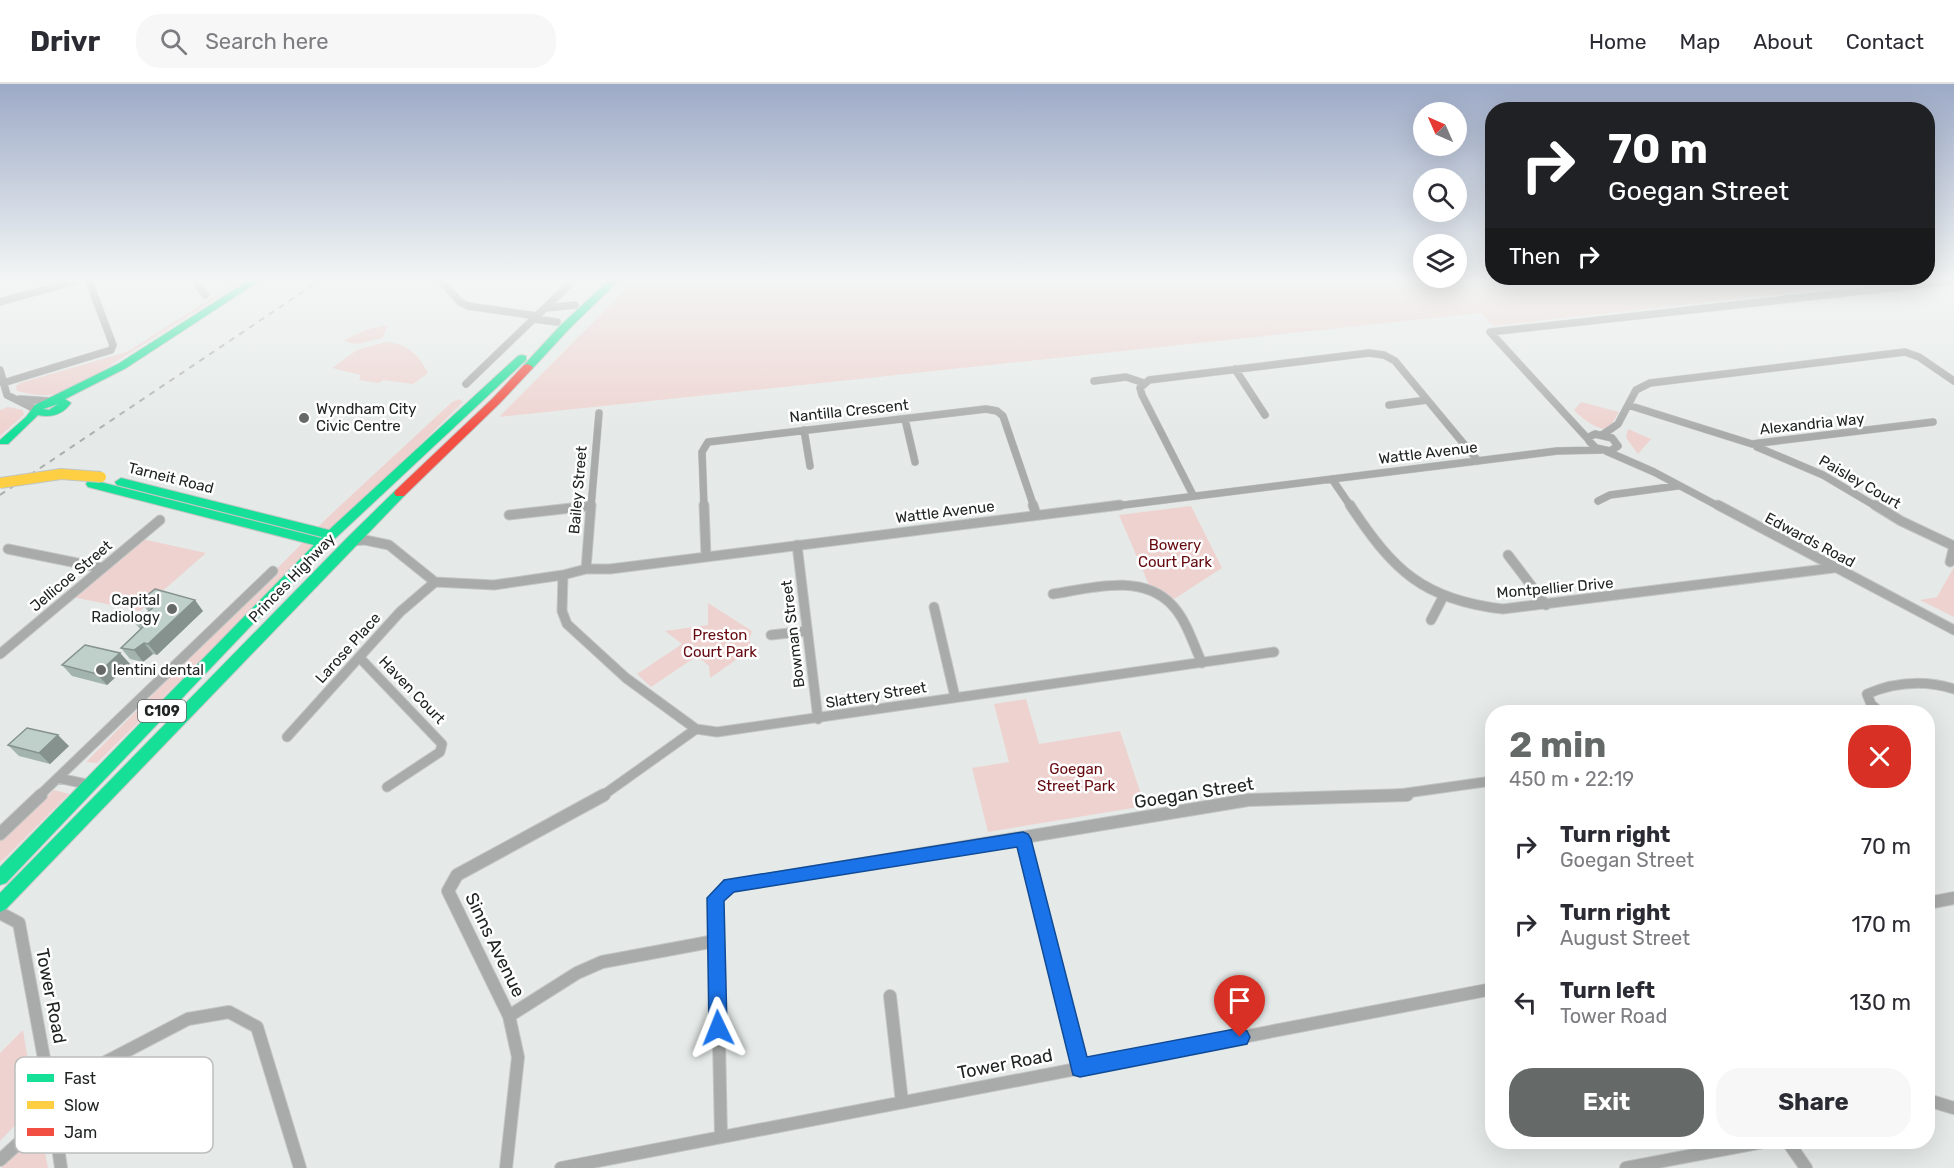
<!DOCTYPE html>
<meta charset="utf-8">
<style>
:root{--surface:#fff;--page:#f7f7f7;--text:#2b2b33;--muted:#7c7c81;--line:#e1e1e2;--accent:#656967}
body{margin:0;font-family:Rubik,sans-serif;background:var(--page);color:var(--text);height:100vh;display:flex;flex-direction:column;font-size:22px;white-space:nowrap}
*{box-sizing:border-box;margin:0}
p{font-size:20px;color:var(--muted)}
.icon{flex:none;width:33px;height:33px;fill:none;stroke:currentColor;stroke-width:2;stroke-linecap:round;stroke-linejoin:round}
.map{position:relative;flex:1;overflow:hidden}
.details{position:absolute;left:1485px;top:621px;width:450px;height:444px;display:flex;flex-direction:column;background:var(--surface);border-radius:24px;box-shadow:0 6px 24px #0002}
.details>*{flex:none}
.top-card{position:absolute;left:1485px;top:18px;width:450px;height:183px;border-radius:24px;box-shadow:0 6px 24px #0002;background:#202124;color:#fff;overflow:hidden}
.needle{width:39px;rotate:315deg}
.controls{position:absolute;left:1413px;top:18px;display:grid;gap:12px}
.controls a{display:grid;place-items:center;width:54px;height:54px;border-radius:50%;background:var(--surface);box-shadow:0 6px 24px #0002;font-size:30px}
.pin{position:absolute;display:grid;place-items:center;width:51px;height:51px;color:#fff;margin:-62px -26px;border-radius:50% 50% 50% 0;rotate:-45deg;box-shadow:0 0 6px #0007}
.pin .icon{rotate:45deg}
.me{position:absolute;width:66px;margin:-33px;rotate:358deg;stroke-linejoin:round;filter:drop-shadow(0 0 4px #0008)}
.turn{display:flex;align-items:center;gap:21px;height:126px;padding:0 24px;font-size:27px}
.turn .icon{width:78px;height:78px;stroke-width:2.5}
.turn b{display:block;font-size:42px;line-height:51px}
.then{display:flex;align-items:center;height:57px;padding:0 24px;background:#0003;gap:12px;font-size:22px}
.round{display:grid;place-items:center;flex:none;width:63px;height:63px;border-radius:24px;background:var(--page)}
.head{display:flex;align-items:center;justify-content:space-between;height:102px;padding:0 24px}
h1{font-size:36px;font-weight:700;line-height:45px;color:var(--accent)}
.button{display:flex;gap:12px;margin-top:auto;padding:12px 24px}
.button a{flex:1;height:69px;border-radius:24px;background:var(--accent);color:#fff;font-size:24px;font-weight:700;line-height:69px;text-align:center}
.button a+a{background:var(--page);color:var(--text)}
ul{padding:0;list-style:none}
li{display:flex;align-items:center;gap:18px;height:78px;padding:0 24px}
li div{flex:1}
li b{display:block;font-size:22px}
li em{font-style:normal}
header{display:flex;align-items:center;gap:36px;box-sizing:border-box;height:84px;padding:0 30px;background:var(--surface);border-bottom:2px solid var(--line)}
header strong{font-size:28px}
nav{display:flex;gap:33px;margin-inline-start:auto;font-size:21px}
.search{width:420px;height:54px;background:var(--page);display:flex;align-items:center;gap:15px;box-sizing:border-box;padding:0 21px;border-radius:24px;color:var(--muted);font-size:22px}
.map>svg:first-child{display:block}
.green{fill:#eed2cf}
.lines{fill:none;stroke-linecap:round;stroke-linejoin:round}
.street-far2-casing{stroke:#c2c6c4;stroke-width:8}
.street-far1-casing{stroke:#c2c6c4;stroke-width:11}
.street-casing{stroke:#c2c6c4;stroke-width:14}
.fast-casing{stroke:#c2c6c4;stroke-width:2}
.jam-casing{stroke:#c2c6c4;stroke-width:2}
.street-far2{stroke:#a9aaaa;stroke-width:7}
.street-far1{stroke:#a9aaaa;stroke-width:9}
.street{stroke:#a9aaaa;stroke-width:12}
.fast{fill:#16e098;fill-rule:evenodd}
.jam{fill:#f24e42;fill-rule:evenodd}
.rail{stroke:#abaeac;stroke-width:2;stroke-dasharray:6 6;stroke-linecap:butt}
.slow-bridge-casing{stroke:#c2c6c4;stroke-width:12;stroke-linecap:butt}
.slow-bridge{stroke:#ffcf43;stroke-width:10}
.wall{fill:#a3b3ad}
.shaded-wall{fill:#85928d}
.building{fill:#bed0c9;stroke:#85928d;stroke-width:1.5}
.route{fill:#1a73e8;stroke:#114b97;stroke-width:1.5}
.poi-dot{fill:#656967;stroke:#fff;stroke-width:2}
.labels{text-anchor:middle;stroke-width:5;stroke-linejoin:round;paint-order:stroke}
.shield{fill:#fff;stroke:#636664;stroke-width:1.5}
.shield-label{font-size:14px;font-weight:bold;fill:#202422}
.poi-label{font-size:15px;fill:#202422;stroke:#fff;text-anchor:start}
.street-label{font-size:15px;fill:#202422;stroke:#fff}
.park-label{font-size:15px;fill:#66090f;stroke:#fff}
.near-street-label{font-size:18px;fill:#202422;stroke:#fff}
.key{fill:#fff;stroke:#bcbdbd;stroke-width:1.5}
.key-label{font-size:16px;fill:#202422}
</style>
<header>
<strong>Drivr</strong>
<div class="search"><svg class="icon" aria-label="search" viewBox="0 0 24 24"><circle cx="10" cy="10" r="6"/><path d="M15 15l6 6"/></svg>Search here</div>
<nav><a>Home</a><a>Map</a><a>About</a><a>Contact</a></nav>
</header>
<div class="map">
<svg width="1954" height="1084" viewBox="0 0 1954 1084">
<rect width="100%" height="100%" fill="#e5eae8"/>
<!-- green -->
<path class="green" d="M238 197H244L79 301C51 313 47 314 17 307L16 302 20 299 127 268Z
M634 197H1900L1493 242 1481 229 499 333Z
M388 241 382 254 357 260 343 257 365 246Z
M386 258C408 260 418 270 428 289L413 300 383 296 379 299 359 296 361 291 332 284 357 266Z
M459 315 463 318 97 679 86 678 328 433 452 318Z
M1581 318 1619 328 1608 346C1593 343 1585 337 1574 326Z
M8 323 23 326 24 331 0 352V326Z
M1628 345 1651 355 1638 370 1626 354Z
M1191 422 1222 484 1174 515 1149 501 1119 431Z
M142 455 206 469 140 527 73 513Z
M1954 483V533L1920 516 1937 513Z
M708 519 752 547 749 557 753 564 710 594 709 582 697 572 651 603 637 590 682 560 665 547 708 541Z
M1026 615 1039 660 1120 647 1145 722 988 748 972 684 1009 678 994 620Z
M54 706 69 710 0 779V757Z
M23 946 34 1015 20 1036 0 1057V969Z
M34 1058 44 1063 48 1084H1L18 1065Z"/>
<g class="lines">
<defs>
<path id="street-far2" d="M195 197 205 211
M441 197 460 218 468 222 537 232
M0 218 76 197
M546 224 575 221
M534 235 557 238
M1235 285 1265 331
M0 286 7 311 37 326
M1094 297 1126 293 1144 299
M3 299 111 266 113 261 89 197
M466 300 573 197
M20 315 49 317
M1389 321 1427 316
M1628 321 1752 360 1933 338
M905 335 915 378
M804 346 810 382
M1595 350 1612 354 1618 362 1610 367 1596 364 1589 357V353Z
M1602 351 1618 340 1636 306 1650 299 1905 268 1919 273 1954 297
M1588 355 1490 248 1954 197
M1757 363 1823 391 1877 423
M1606 367 1654 388 1720 423
M1332 395 1351 423
M1193 411 1142 311 1140 304 1149 296 1369 269 1384 271 1395 277 1478 377
M1598 417 1610 411 1677 402
M580 423 589 422
M591 423 599 329
M704 423 702 368 708 358 986 325 997 327 1003 332 1034 423
M1108 423 1557 367 1601 366"/>
<path id="street-far1" d="M704 421 706 472
M1033 421 1036 430
M1350 421C1393 486 1423 516 1503 525L1833 484
M1718 421 1954 546
M1875 421 1901 437 1954 462
M509 431 589 422
M351 457 365 456 389 461 435 498 494 501 563 491 586 485H610L1120 421
M797 461 818 635
M8 465 102 484
M1508 471 1546 521
M1950 478 1954 462
M586 485 591 421
M563 491 562 527 567 540 626 594 696 645 717 648 1274 568
M1053 510C1091 504 1142 489 1172 521 1187 537 1193 560 1202 579
M934 523 955 613
M1431 536 1443 513
M771 551 807 547
M0 570 160 436
M360 574 442 660 440 668 387 703
M1880 628 1871 620 1867 610C1895 598 1925 596 1954 605
M287 653 400 528 435 498
M58 694 91 701
M39 712 273 487
M602 712 696 645
M1385 712 1492 697"/>
<path id="street" d="M0 750 41 711
M1023 755 1080 984
M1928 819 1954 814
M0 829 19 839 50 1007 61 1084
M890 912 902 1018
M509 932 577 889 602 878 715 857
M50 1007 188 935 229 928 257 943 300 1084
M1928 1019 1934 1018 1954 1024
M721 1052 716 814 730 802 1248 716 1407 711
M1788 1058 1806 1084
M0 1076 31 1048 54 1035
M506 1084 518 973 509 932 448 807 457 791 604 711
M561 1084 1492 905
M1626 1084 1763 1058"/>
<path id="fast" d="M248 197H259L126 284 65 315 71 319C63 330 52 334 38 331L8 360H0V356L26 333 35 321 118 280ZM58 320 49 326 43 325Z
M608 197H618L568 246 532 285H524V281L560 242Z
M522 271 526 272V276L326 463 6 799 0 801V783L314 461 88 403 86 400 88 397 92 396 321 454 322 453 117 401 115 398 121 394 329 446 518 272Z
M400 405 404 406 406 409 404 412 6 825 0 828V809L347 454 396 406Z"/>
<path id="jam" d="M528 280 533 283 532 285 500 319 404 412H396L394 409 396 406 492 315 524 281Z"/>
</defs>
<!-- street-far2 casing -->
<use href="#street-far2" class="street-far2-casing"/>
<!-- street-far1 casing -->
<use href="#street-far1" class="street-far1-casing"/>
<!-- street casing -->
<use href="#street" class="street-casing"/>
<!-- fast casing -->
<use href="#fast" class="fast-casing"/>
<!-- jam casing -->
<use href="#jam" class="jam-casing"/>
<!-- street-far2 -->
<use href="#street-far2" class="street-far2"/>
<!-- street-far1 -->
<use href="#street-far1" class="street-far1"/>
<!-- street -->
<use href="#street" class="street"/>
<!-- fast -->
<use href="#fast" class="fast"/>
<!-- jam -->
<use href="#jam" class="jam"/>
<!-- rail -->
<path class="rail" d="M0 411 319 197"/>
<defs>
<path id="slow-bridge" d="M0 399 61 390 101 393"/>
</defs>
<!-- slow-bridge casing -->
<use href="#slow-bridge" class="slow-bridge-casing"/>
<!-- slow-bridge -->
<use href="#slow-bridge" class="slow-bridge"/>
</g>
<!-- wall -->
<path class="wall" d="M140 517 203 527 157 571 153 570 143 578 130 575 121 564 140 545 135 539 148 527Z
M120 569 130 580 107 601 72 592 62 581Z
M8 661 69 662 50 680 19 672Z"/>
<!-- shaded-wall -->
<path class="shaded-wall" d="M195 516 203 527 157 571 148 560Z
M144 559 153 570 143 578 134 566Z
M120 569 130 580 107 601 97 590Z
M58 651 69 662 50 680 39 669Z"/>
<!-- building -->
<path class="building" d="M155 505 195 516 148 560 144 559 134 566 121 564 145 541 135 539 156 521 140 517Z
M85 561 120 569 97 590 62 581Z
M27 644 58 651 39 669 8 661Z"/>
<!-- sky -->
<linearGradient id="sky" x2="0" y2="1"><stop stop-color="#9daac7"/><stop offset="0.56" stop-color="#f3f6f5"/><stop offset="1" stop-color="#f3f6f5" stop-opacity="0"/></linearGradient>
<rect width="1954" height="349" fill="url(#sky)"/>
<!-- route -->
<path class="route" d="M1023 748 1028 750 1031 755 1087 973 1240 944 1247 947 1250 953 1247 960 1080 993 1073 991 1017 763 734 808 724 817 727 944 725 950 718 953 712 950 709 944 707 814 724 796Z"/>
<!-- markers -->
<g class="poi-dot">
<circle cx="304" cy="334" r="6"/>
<circle cx="172" cy="525" r="6"/>
<circle cx="101" cy="586" r="6"/>
</g>
<g class="labels">
<!-- shield labels -->
<rect class="shield" x="138" y="616" width="48" height="22" rx="4.5"/>
<g class="shield-label">
<text x="162" y="632">C109</text>
</g>
<!-- poi labels -->
<g class="poi-label">
<text x="316" y="330">Wyndham City<tspan x="316" dy="17">Civic Centre</tspan></text>
<text x="160" y="521" text-anchor="end">Capital<tspan x="160" dy="17">Radiology</tspan></text>
<text x="113" y="591">lentini dental</text>
</g>
<!-- street labels -->
<g class="street-label">
<text transform="translate(849 327) rotate(-6)" y="5">Nantilla Crescent</text>
<text transform="translate(1812 340) rotate(-6)" y="5">Alexandria Way</text>
<text transform="translate(1428 369) rotate(-7)" y="5">Wattle Avenue</text>
<text transform="translate(171 394) rotate(14)" y="5">Tarneit Road</text>
<text transform="translate(1860 398) rotate(30)" y="5">Paisley Court</text>
<text transform="translate(578 406) rotate(-85)" y="5">Bailey Street</text>
<text transform="translate(945 428) rotate(-7)" y="5">Wattle Avenue</text>
<text transform="translate(1810 456) rotate(28)" y="5">Edwards Road</text>
<text transform="translate(71 492) rotate(-40)" y="5">Jellicoe Street</text>
<text transform="translate(292 494) rotate(-46)" y="5">Princes Highway</text>
<text transform="translate(1555 504) rotate(-5)" y="5">Montpellier Drive</text>
<text transform="translate(793 550) rotate(-97)" y="5">Bowman Street</text>
<text transform="translate(348 564) rotate(-48)" y="5">Larose Place</text>
<text transform="translate(412 606) rotate(46)" y="5">Haven Court</text>
<text transform="translate(876 611) rotate(-9)" y="5">Slattery Street</text>
</g>
<!-- park labels -->
<g class="park-label">
<text x="1175" y="466">Bowery<tspan x="1175" dy="17">Court Park</tspan></text>
<text x="720" y="556">Preston<tspan x="720" dy="17">Court Park</tspan></text>
<text x="1076" y="690">Goegan<tspan x="1076" dy="17">Street Park</tspan></text>
</g>
<!-- near-street labels -->
<g class="near-street-label">
<text transform="translate(1194 709) rotate(-9)" y="6">Goegan Street</text>
<text transform="translate(495 861) rotate(64)" y="6">Sinns Avenue</text>
<text transform="translate(51 912) rotate(79)" y="6">Tower Road</text>
<text transform="translate(1005 980) rotate(-11)" y="6">Tower Road</text>
</g>
</g>
<!-- legend -->
<rect x="15" y="973" width="198" height="96" rx="9" class="key"/>
<rect x="27" y="990" width="27" height="8" fill="#16e098"/>
<rect x="27" y="1017" width="27" height="8" fill="#ffcf43"/>
<rect x="27" y="1044" width="27" height="8" fill="#f24e42"/>
<g class="key-label">
<text x="64" y="1000">Fast</text>
<text x="64" y="1027">Slow</text>
<text x="64" y="1054">Jam</text>
</g>
</svg>
<div class="controls">
<a><svg class="needle" viewBox="-14 -14 28 28"><path d="M0-13l5 13h-10z" fill="#e53935"/><path d="M0 13l5-13h-10z" fill="#7c7c81"/></svg></a>
<a><svg class="icon" aria-label="search" viewBox="0 0 24 24"><circle cx="10" cy="10" r="6"/><path d="M15 15l6 6"/></svg></a>
<a><svg class="icon" aria-label="layers" viewBox="0 0 24 24"><path d="M12 4l9 5-9 5-9-5zM3 14l9 5 9-5"/></svg></a>
</div>
<div class="pin" style="left:1240px;top:953px;background:#d93025"><svg class="icon" aria-label="arrive" viewBox="0 0 24 24"><path d="M6 21V4h12l-3 4 3 4H6"/></svg></div>
<svg class="me" style="left:718px;top:944px" viewBox="-20 -20 40 40"><path d="M0-17L14 15 0 8-14 15z" fill="#1a73e8" stroke="#fff" stroke-width="4"/></svg>
<div class="top-card">
<div class="turn"><svg class="icon" aria-label="right" viewBox="0 0 24 24"><path d="M7 20v-9h11M14 6l5 5-5 5"/></svg><div><b>70 m</b>Goegan Street</div></div>
<div class="then">Then<svg class="icon" aria-label="right" viewBox="0 0 24 24"><path d="M7 20v-9h11M14 6l5 5-5 5"/></svg></div>
</div>
<section class="details">
<div class="head"><div><h1>2 min</h1><p>450 m · 22:19</p></div><a class="round" style="background:#d93025;color:#fff"><svg class="icon" aria-label="close" viewBox="0 0 24 24"><path d="M6 6l12 12M18 6L6 18"/></svg></a></div>
<ul>
<li><svg class="icon" aria-label="right" viewBox="0 0 24 24"><path d="M7 20v-9h11M14 6l5 5-5 5"/></svg><div><b>Turn right</b><p>Goegan Street</p></div><em>70 m</em></li>
<li><svg class="icon" aria-label="right" viewBox="0 0 24 24"><path d="M7 20v-9h11M14 6l5 5-5 5"/></svg><div><b>Turn right</b><p>August Street</p></div><em>170 m</em></li>
<li><svg class="icon" aria-label="left" viewBox="0 0 24 24"><path d="M17 20v-9H6M10 6l-5 5 5 5"/></svg><div><b>Turn left</b><p>Tower Road</p></div><em>130 m</em></li>
</ul>
<div class="button"><a>Exit</a><a>Share</a></div>
</section>
</div>
